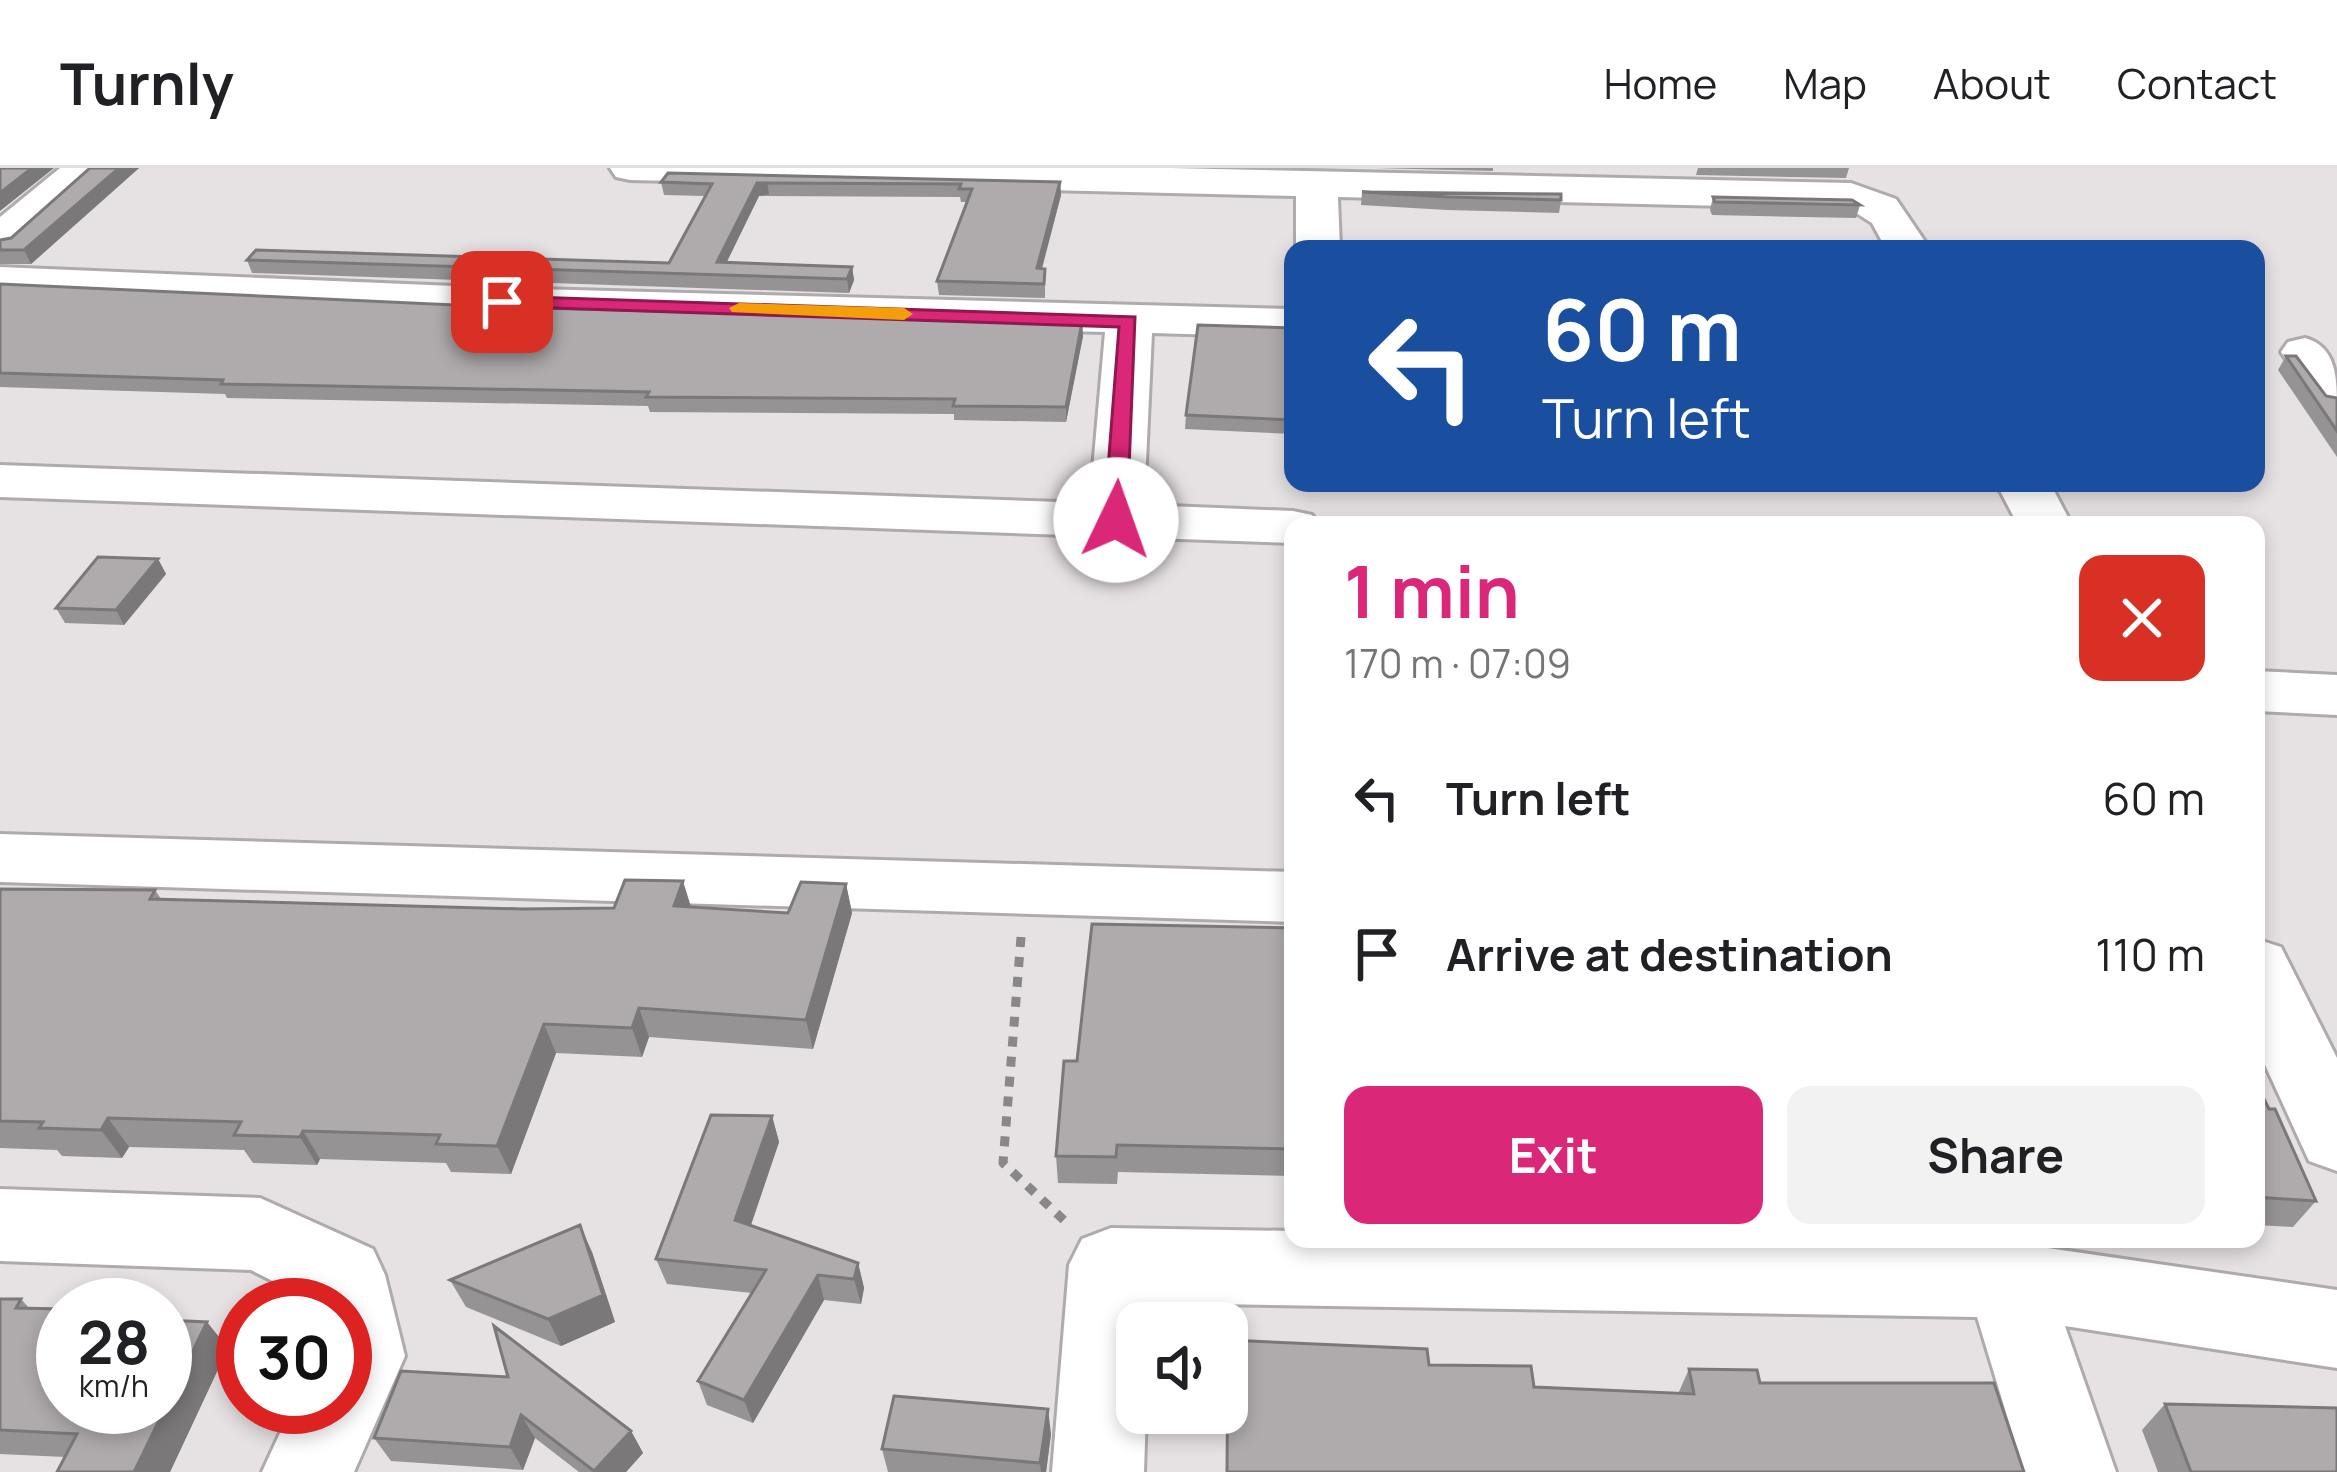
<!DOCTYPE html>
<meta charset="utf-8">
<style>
:root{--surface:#fff;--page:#f2f2f2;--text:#202124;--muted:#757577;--line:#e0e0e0;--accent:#db2777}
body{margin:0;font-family:Manrope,sans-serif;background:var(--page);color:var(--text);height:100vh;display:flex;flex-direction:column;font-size:45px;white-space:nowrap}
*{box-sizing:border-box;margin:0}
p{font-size:39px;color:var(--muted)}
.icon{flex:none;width:66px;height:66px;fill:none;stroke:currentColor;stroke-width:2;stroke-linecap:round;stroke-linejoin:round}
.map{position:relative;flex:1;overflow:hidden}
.panel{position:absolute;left:1284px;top:348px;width:981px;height:732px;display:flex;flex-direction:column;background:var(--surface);border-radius:24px;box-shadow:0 6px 18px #0003}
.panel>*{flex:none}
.guide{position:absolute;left:1284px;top:72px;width:981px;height:252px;border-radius:24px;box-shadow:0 6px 18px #0003;background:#1a4fa0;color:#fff;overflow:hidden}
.controls{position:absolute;left:1116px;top:1134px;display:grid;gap:24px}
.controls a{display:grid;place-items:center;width:132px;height:132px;border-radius:24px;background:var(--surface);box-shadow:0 6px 18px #0003;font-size:60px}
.speed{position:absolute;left:36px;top:1110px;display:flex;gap:24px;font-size:60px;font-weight:700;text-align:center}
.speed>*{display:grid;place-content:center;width:156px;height:156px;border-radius:50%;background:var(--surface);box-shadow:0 6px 18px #0003;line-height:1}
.speed small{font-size:30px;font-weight:400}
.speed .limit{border:18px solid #d22;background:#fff;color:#111}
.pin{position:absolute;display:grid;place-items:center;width:102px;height:102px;color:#fff;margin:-51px;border-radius:24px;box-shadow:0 6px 18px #0006}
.me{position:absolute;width:132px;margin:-66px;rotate:3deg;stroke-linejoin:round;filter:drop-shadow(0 0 9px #0008)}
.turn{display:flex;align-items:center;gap:42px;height:252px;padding:0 60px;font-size:54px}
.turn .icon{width:156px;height:156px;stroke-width:2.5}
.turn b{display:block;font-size:84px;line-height:102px}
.round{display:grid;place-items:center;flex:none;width:126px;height:126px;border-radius:24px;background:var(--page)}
.overview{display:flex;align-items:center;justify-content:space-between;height:204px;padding:0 60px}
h1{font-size:72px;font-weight:700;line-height:90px;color:var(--accent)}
.button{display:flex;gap:24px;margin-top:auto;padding:24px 60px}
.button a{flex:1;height:138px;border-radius:24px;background:var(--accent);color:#fff;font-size:48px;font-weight:700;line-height:138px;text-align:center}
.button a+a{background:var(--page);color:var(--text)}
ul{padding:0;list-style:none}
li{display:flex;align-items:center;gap:36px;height:156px;padding:0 60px}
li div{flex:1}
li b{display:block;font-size:45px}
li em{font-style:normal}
header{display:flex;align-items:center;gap:72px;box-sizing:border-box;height:168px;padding:0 60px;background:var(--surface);border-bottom:3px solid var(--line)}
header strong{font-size:57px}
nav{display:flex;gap:66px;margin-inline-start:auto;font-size:42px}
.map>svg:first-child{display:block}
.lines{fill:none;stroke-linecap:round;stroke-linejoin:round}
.minor-casing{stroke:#afaaad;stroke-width:6}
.path{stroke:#8a8788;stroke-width:9;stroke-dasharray:10 10;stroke-linecap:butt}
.minor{fill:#fff;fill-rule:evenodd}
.wall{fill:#969395}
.shaded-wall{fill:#7a7879}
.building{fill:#afabad;stroke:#7a7879;stroke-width:3}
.route{fill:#db2777;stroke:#8e194d;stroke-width:3}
.slow{fill:#f59e0b}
</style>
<header>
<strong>Turnly</strong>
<nav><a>Home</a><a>Map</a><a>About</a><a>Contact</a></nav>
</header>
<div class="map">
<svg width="2337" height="1304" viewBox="0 0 2337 1304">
<rect width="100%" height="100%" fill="#e6e1e3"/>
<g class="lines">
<defs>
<path id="minor" d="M60 0H105L15 80 0 84V49Z
M610 0H1171L1851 15 1896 31 1930 81H1886L1872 55 1850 41 1338 29 1340 81H1296V28L630 12 616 9Z
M0 99 502 120 1293 141V169L1152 165 1144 337 1293 343 1312 347 1319 357H1293V375L0 329V297L1090 335 1105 164 502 148 0 127Z
M2305 170C2337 179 2337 210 2337 242L2319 238 2281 184 2288 174Z
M1996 315H2050L2072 357H2018Z
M2256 503 2337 507V547L2256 543Z
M0 666 1293 704V754L0 714Z
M2256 771 2281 779 2337 890V1003L2309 993 2256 877Z
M0 1021 260 1030 373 1081 385 1107 405 1188 354 1304H262L292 1239H345V1137H308L306 1130 251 1102 0 1093Z
M1111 1060 1293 1063V1071L2007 1074 2337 1122V1200L2065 1158 2116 1304H2024L1977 1149 1151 1135 1150 1155H1137V1245H1146L1144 1304H1052L1069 1097 1082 1071Z"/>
</defs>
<!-- minor casing -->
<use href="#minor" class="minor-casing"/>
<!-- path -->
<path class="path" d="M1021 769 1003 995 1067 1055"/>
<!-- minor -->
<use href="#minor" class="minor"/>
</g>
<!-- wall -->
<path class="wall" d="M90 0H139L31 96H0V72L11 70Z
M1375 0H1493V3Z
M1698 0H1849L1846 10 1696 7Z
M661 14H1060L1061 27 1042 101H1045V130L939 127 937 113 967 34H961L960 29 759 28 726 94 852 99 854 112 849 125 252 105 247 92 669 95 705 28 664 27Z
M1362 24 1561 32 1559 45 1447 42 1361 37Z
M1713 29 1860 37 1856 50 1712 47 1710 42Z
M0 116 498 139 1082 154 1083 168 1066 254 954 252V246L650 244 648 238 227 230 225 226 0 219Z
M1293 160V266L1185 261 1186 247Z
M2286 188 2326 228 2337 230V289L2278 202Z
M158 391 166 406 124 457 65 455 56 440Z
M846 716 852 745 813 881 649 869 642 889 556 885 511 1006 451 1004 446 995 320 991 317 997 253 995 244 982 129 979 122 990 62 988 57 982 0 980V721L155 722 161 731 523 741 691 739 788 745Z
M1293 760V1008L1118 1004 1117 1016 1058 1015 1056 988 1077 893Z
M2256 915 2316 1033 2293 1059 2256 1057Z
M772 948 779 974 751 1057 858 1095 864 1120 861 1136 824 1132 753 1255 707 1237 698 1213 752 1125 667 1116 656 1091Z
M592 1084 615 1154 561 1178 466 1139 450 1112Z
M0 1131H21L29 1140 228 1180 170 1304H57L65 1289 0 1286Z
M1228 1172 1429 1197 1534 1219 1678 1226 1689 1201 1760 1215 2024 1304H1226Z
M401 1203 631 1263 643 1285 626 1304H579L535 1270 523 1302 391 1293 374 1270Z
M2165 1236 2337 1304H2158L2142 1262Z
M1051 1266 1046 1304H888L882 1281Z"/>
<!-- shaded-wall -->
<path class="shaded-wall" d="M32 0H54L0 43V25Z
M119 0H139L31 96 24 82Z
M767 13 769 26 759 28 720 108 717 94 757 15Z
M1060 14 1061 27 1038 114 1037 100Z
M852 99 854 112 849 125 847 111Z
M1082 154 1083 168 1066 254V239Z
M158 391 166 406 124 457 116 442Z
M683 713 692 742 674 738Z
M846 716 852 745 813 881 806 852Z
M639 840 649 869 642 889 632 860Z
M544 856 556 885 511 1006 497 978Z
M772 948 779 974 744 1077 735 1052Z
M108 950 129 979 122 990 101 962Z
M303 963 320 991 317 997 300 969Z
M580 1057 592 1084 615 1154 561 1178 548 1151Z
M858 1095 864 1120 861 1136 854 1111Z
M818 1107 824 1132 753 1255 744 1232Z
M207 1154 228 1180 170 1304H134Z
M1048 1241 1051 1266 1046 1304H1041L1040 1295Z
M521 1247 535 1270 523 1302 510 1279Z
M631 1263 643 1285 626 1304H595Z"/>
<!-- building -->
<path class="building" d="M0 0H32L0 25Z
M90 0H119L24 82H0V72L11 70Z
M668 5 1060 14 1037 100 1045 101 1044 116 937 113 972 21H959L961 16 757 15 717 94 852 99 847 111 247 92 256 82 669 95 712 16 661 14Z
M1362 24 1561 26V32L1449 29Z
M1713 29 1852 32 1860 37 1715 34Z
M0 116 498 139 1082 154 1066 239 953 238 955 231 646 229 649 224 221 216 223 212 0 205Z
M1198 157 1293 160V252L1186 247Z
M2286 188H2296L2326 228 2337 230V263Z
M98 389 158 391 116 442 56 440Z
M625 712 683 713 674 738 788 745 801 714 846 716 806 852 639 840 632 860 544 856 497 978 436 976 440 967 303 963 300 969 234 967 241 954 108 950 101 962 39 960 43 954 0 953V721L155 722 150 731 523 741 614 740Z
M1092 756 1293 760V981L1117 977 1116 989 1056 988 1064 893H1077Z
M2256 915 2269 941H2275L2316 1033 2256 1029Z
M711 947 772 948 735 1052 858 1095 854 1111 818 1107 744 1232 698 1213 766 1102 656 1091Z
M580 1057 603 1127 548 1151 450 1112Z
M0 1131H21L16 1140 63 1141V1239H165V1152L207 1154 134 1304H57L77 1266 0 1262Z
M494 1158 631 1263 594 1303 521 1247 510 1279 374 1270 401 1203 508 1209Z
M1228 1172 1427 1181 1429 1197 1531 1198 1534 1219 1694 1226 1689 1201 1757 1202 1760 1215H1994L2024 1304H1227Z
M894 1228 1048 1241 1040 1295 882 1281Z
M2165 1236 2337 1240V1304H2191Z"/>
<!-- route -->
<path class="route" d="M502 128 1135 149 1127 352 1116 359 1104 352 1119 159 495 138V130Z"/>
<!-- slow -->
<path class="slow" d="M739 135 904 140 913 146 904 152 732 144 729 140Z"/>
</svg>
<div class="controls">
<a><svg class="icon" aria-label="sound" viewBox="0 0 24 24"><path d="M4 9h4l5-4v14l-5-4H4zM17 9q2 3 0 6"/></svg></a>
</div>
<div class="speed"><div>28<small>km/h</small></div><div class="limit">30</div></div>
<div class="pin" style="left:502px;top:134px;background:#d93025"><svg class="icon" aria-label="arrive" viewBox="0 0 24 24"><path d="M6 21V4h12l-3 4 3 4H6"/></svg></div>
<svg class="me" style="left:1116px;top:352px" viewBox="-20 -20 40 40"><circle r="19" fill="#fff"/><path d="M0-13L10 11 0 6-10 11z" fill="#db2777"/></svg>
<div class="guide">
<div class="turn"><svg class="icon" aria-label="left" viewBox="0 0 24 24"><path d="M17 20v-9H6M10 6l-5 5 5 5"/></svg><div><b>60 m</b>Turn left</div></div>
</div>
<section class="panel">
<div class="overview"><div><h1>1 min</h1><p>170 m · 07:09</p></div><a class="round" style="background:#d93025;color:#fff"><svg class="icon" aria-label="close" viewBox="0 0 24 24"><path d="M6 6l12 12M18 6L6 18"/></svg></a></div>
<ul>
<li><svg class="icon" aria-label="left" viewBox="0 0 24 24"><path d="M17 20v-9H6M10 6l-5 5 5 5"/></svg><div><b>Turn left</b></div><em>60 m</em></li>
<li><svg class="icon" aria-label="arrive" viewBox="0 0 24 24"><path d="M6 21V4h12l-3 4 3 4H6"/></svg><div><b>Arrive at destination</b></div><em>110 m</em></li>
</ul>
<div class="button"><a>Exit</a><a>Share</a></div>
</section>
</div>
